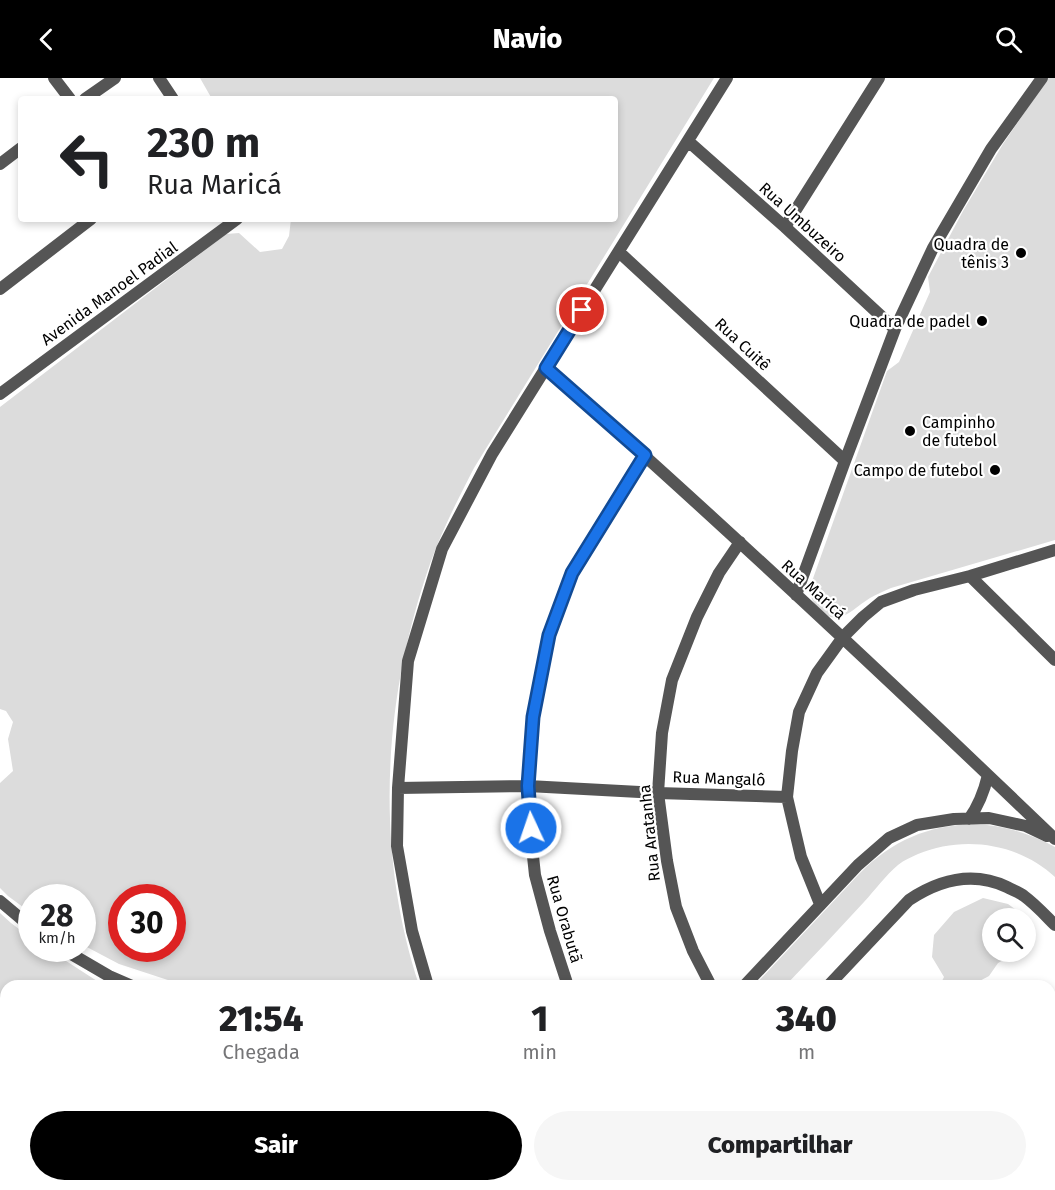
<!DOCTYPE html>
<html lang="pt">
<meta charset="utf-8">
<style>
:root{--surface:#fff;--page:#f6f6f6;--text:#202124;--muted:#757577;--accent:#000}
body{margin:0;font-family:"Fira Sans",sans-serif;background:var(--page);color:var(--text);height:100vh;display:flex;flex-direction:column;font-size:22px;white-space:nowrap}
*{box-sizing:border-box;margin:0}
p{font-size:20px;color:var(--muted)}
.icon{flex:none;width:33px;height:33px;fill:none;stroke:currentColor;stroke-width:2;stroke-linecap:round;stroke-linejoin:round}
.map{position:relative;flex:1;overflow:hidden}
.sheet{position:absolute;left:0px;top:902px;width:1056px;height:212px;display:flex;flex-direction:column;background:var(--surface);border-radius:18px 18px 0 0;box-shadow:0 3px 9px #0003}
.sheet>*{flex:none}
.top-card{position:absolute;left:18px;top:18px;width:600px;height:126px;border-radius:6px;box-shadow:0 3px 9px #0003;background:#fff;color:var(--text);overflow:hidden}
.fabs{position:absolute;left:982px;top:830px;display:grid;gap:12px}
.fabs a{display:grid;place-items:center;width:54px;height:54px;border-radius:50%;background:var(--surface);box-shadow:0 3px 9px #0003;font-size:30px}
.speed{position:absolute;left:18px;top:806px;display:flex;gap:12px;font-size:30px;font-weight:700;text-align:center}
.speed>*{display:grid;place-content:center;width:78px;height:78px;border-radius:50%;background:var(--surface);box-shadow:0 3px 9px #0003;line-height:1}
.speed small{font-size:15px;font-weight:400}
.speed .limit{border:9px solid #d22;background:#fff;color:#111}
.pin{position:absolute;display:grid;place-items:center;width:51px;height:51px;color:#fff;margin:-26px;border:3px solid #fff;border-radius:50%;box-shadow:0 2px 6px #0007}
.me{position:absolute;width:66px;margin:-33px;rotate:357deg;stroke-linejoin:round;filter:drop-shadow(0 0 4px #0008)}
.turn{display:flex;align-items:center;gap:21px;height:126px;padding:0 30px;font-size:27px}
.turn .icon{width:78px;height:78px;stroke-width:2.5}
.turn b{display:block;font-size:42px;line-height:51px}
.eta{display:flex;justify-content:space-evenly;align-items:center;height:102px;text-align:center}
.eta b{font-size:36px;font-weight:800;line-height:42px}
.cta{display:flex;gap:12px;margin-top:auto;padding:12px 30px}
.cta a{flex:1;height:69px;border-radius:36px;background:var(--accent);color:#fff;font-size:24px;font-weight:800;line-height:69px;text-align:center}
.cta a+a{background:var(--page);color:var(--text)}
header{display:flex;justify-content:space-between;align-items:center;height:78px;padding:0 30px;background:var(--accent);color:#fff;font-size:27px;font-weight:800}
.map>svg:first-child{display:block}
.green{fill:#dcdcdc;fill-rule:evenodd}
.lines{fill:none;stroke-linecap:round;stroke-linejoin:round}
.minor{stroke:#555;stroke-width:12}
.tertiary{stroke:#555;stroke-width:12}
.route-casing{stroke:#114b97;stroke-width:15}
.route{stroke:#1a73e8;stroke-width:10}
.poi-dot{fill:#000;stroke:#fff;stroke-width:2}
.labels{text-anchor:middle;stroke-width:4.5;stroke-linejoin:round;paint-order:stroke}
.street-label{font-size:16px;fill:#000;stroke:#fff}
.poi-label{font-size:16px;fill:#000;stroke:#fff;text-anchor:end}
</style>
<header><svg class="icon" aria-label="back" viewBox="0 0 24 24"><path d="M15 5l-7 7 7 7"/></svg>Navio<svg class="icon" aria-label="search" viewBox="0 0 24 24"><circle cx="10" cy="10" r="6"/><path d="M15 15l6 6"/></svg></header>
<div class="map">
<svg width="1055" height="1112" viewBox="0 0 1055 1112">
<rect width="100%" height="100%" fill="#fff"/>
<!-- green -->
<path class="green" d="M200 0H714L474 390C458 421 442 452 430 486 383 620 374 771 419 907H186L177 905 119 886 83 867 82 819H32L31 835 8 818 0 810V705L13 693 8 661 13 644 6 633 0 631V329L226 156 239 155 260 174 282 171 289 158 291 141H615V21H212ZM122 819H172V870H122Z
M1048 0H1055V462L891 510C884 513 877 516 870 520 853 530 839 551 820 532 812 524 809 518 811 506L887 293 899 284 930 214 928 199 963 133 1003 66Z
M973 746C1003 747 1029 755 1055 769V799C1019 765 963 757 918 776 912 779 904 782 898 787 886 797 875 812 864 824 838 852 812 880 786 907L754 908 860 795C893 762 927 748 973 746Z
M983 820 1008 826 1027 840 1032 860 1026 866V840H993V873H1020L998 885 989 898 972 907H940L944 899 932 879 934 857 954 834Z
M0 835 11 845 31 860 32 870H46L97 903 94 907 6 908V1021L1 1027 0 1026Z
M397 1107H471L475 1112H397Z
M567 1107H600L595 1112H560Z
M642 1107H849L854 1112H637Z"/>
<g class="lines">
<!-- minor -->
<path class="minor" d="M54 0 70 21
M159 0 173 21
M85 21 115 0
M688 63 785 149 895 251
M0 86 21 70
M785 149 879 0
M619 174 845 383
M0 211 91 141
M546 290C720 443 888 601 1055 761
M0 316 237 141
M970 498 1055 582
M796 517 845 383 895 251 933 170 991 71 1042 0
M398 710 528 708 658 715 787 719
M969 741C979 727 984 714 988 697
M820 826 801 779 787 719 792 673 799 634 817 595 843 559 863 539 881 524 914 512 970 498 1055 472
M428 908 412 853 397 768 398 710 408 583 442 471 492 376 727 0
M568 908 550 853 535 797 530 750 528 708 533 639 549 557 572 495 645 377
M711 908 693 873 676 829 667 783 658 715 662 655 672 602 697 539 719 495 740 464
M744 908 858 787 889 760 917 747 954 741 989 740 1026 748 1047 758
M538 1107H541"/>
<!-- tertiary -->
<path class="tertiary" d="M0 823 32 850
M61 870 109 898 132 908
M828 908 909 822C939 802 973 793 1007 809 1012 812 1019 814 1024 818 1035 826 1045 837 1055 847
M480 1107 483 1112
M631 1112 636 1107"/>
</g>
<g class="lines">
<defs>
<path id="route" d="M531 750 528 708 533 639 549 557 572 495 645 377 546 290 582 232"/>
</defs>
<!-- route casing -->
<use href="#route" class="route-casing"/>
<!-- route -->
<use href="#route" class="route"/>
</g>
<!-- markers -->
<g class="poi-dot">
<circle cx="1021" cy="175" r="6"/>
<circle cx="982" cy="243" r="6"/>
<circle cx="910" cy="353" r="6"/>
<circle cx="995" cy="392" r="6"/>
</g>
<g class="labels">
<!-- street labels -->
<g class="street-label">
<text transform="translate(803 144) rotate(42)" y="6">Rua Umbuzeiro</text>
<text transform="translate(109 215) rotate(-36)" y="6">Avenida Manoel Padial</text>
<text transform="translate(743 266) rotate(43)" y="6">Rua Cuitê</text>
<text transform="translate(814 511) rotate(42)" y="6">Rua Maricá</text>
<text transform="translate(719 700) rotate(2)" y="6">Rua Mangalô</text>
<text transform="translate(649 755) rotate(-96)" y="6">Rua Aratanha</text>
<text transform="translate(565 841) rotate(74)" y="6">Rua Orabutã</text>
</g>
<!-- poi labels -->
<g class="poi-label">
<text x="1009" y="172">Quadra de<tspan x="1009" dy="18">tênis 3</tspan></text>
<text x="970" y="249">Quadra de padel</text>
<text x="922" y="350" text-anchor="start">Campinho<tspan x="922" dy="18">de futebol</tspan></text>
<text x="983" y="398">Campo de futebol</text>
</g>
</g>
</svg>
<div class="fabs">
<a><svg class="icon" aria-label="search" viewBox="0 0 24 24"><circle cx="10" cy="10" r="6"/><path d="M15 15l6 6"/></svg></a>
</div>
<div class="speed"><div>28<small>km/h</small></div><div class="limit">30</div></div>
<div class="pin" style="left:582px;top:232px;background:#d93025"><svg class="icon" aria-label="arrive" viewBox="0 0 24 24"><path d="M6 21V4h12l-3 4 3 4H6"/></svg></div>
<svg class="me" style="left:531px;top:750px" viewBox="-20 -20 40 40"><circle r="17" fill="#1a73e8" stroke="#fff" stroke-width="3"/><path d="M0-11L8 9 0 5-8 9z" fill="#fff"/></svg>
<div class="top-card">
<div class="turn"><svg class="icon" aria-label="left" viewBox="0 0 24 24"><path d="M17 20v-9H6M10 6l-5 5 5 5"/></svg><div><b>230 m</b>Rua Maricá</div></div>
</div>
<section class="sheet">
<div class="eta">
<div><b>21:54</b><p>Chegada</p></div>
<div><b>1</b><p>min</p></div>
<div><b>340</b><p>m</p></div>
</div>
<div class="cta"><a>Sair</a><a>Compartilhar</a></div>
</section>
</div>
